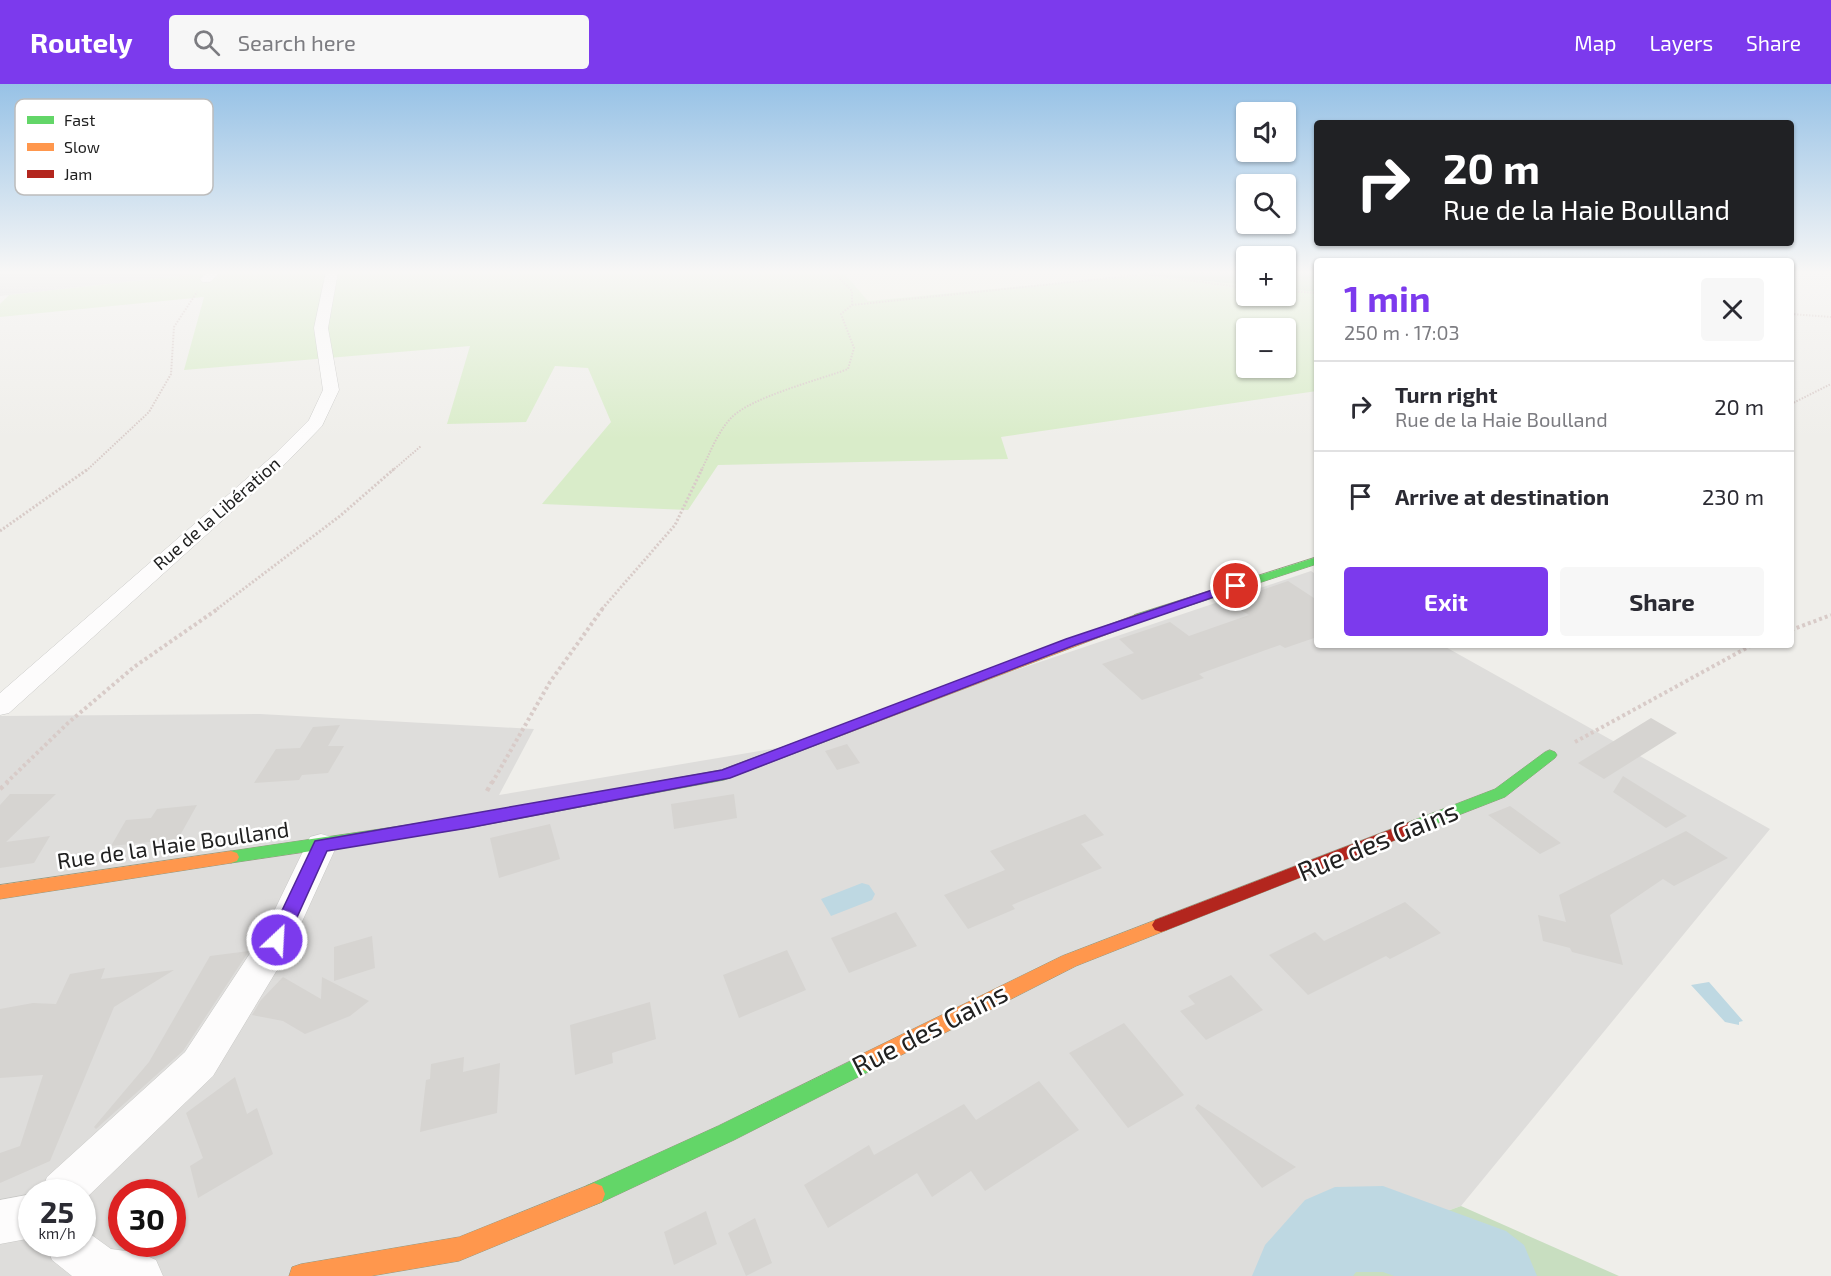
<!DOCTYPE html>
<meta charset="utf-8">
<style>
:root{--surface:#fff;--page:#f7f7f7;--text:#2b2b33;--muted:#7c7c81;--line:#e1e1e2;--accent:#7c3aed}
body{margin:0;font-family:"Exo 2",sans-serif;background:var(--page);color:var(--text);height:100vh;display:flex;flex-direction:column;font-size:22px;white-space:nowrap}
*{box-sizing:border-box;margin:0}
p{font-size:20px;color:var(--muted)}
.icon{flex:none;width:33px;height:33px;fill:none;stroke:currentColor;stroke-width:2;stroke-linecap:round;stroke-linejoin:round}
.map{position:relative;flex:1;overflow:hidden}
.details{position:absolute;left:1314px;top:174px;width:480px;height:390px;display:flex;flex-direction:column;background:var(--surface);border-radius:6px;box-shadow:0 2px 4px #0004}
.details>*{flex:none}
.banner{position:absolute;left:1314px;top:36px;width:480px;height:126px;border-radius:6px;box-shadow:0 2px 4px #0004;background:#202124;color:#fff;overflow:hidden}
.buttons{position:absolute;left:1236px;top:18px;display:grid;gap:12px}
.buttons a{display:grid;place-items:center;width:60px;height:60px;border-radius:6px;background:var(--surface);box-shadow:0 2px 4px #0004;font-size:30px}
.speed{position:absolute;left:18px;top:1095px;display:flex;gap:12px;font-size:30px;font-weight:700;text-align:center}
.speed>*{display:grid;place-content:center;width:78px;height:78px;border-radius:50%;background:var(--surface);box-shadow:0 2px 4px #0004;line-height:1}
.speed small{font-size:15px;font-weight:400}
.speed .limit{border:9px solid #d22;background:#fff;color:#111}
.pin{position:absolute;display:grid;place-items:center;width:51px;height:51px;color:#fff;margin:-26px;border:3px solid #fff;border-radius:50%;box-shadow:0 2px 6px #0007}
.me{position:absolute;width:66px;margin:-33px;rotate:25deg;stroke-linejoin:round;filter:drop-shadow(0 0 4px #0008)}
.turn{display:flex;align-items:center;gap:21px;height:126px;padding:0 30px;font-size:27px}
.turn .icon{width:78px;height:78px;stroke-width:2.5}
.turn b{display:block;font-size:42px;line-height:51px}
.round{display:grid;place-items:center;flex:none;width:63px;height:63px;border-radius:6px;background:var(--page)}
.overview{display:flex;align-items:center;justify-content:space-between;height:102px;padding:0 30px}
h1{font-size:36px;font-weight:700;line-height:45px;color:var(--accent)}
.action{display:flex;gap:12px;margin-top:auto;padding:12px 30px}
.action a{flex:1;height:69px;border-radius:6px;background:var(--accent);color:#fff;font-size:24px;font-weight:700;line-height:69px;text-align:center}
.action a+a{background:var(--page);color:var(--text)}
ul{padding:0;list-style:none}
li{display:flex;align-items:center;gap:18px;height:90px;padding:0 30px;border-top:2px solid var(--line)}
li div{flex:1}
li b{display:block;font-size:22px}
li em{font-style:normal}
header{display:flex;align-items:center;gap:36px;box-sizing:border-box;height:84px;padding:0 30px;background:var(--accent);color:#fff}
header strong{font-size:28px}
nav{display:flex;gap:33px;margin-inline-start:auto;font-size:21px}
.search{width:420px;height:54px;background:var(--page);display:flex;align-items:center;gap:15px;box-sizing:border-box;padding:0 21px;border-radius:6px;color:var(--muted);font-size:22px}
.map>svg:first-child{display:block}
.residential{fill:#dedddb;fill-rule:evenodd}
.farmland{fill:#edefdd}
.grass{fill:#d9ecc9;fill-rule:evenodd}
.forest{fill:#c8dec0}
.water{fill:#bed8e2}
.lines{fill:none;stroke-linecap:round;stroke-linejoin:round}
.river{fill:#bed8e2;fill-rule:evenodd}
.building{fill:#d6d4d1}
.street-casing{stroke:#c8c8c6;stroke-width:1}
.fast-casing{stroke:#959981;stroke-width:1}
.slow-casing{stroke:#959981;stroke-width:1}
.jam-casing{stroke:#959981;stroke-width:1}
.path-far3{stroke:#d8cbc8;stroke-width:2;stroke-dasharray:1.5 1.5;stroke-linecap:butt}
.path-far2{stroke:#d8cbc8;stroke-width:3;stroke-dasharray:2 2;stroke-linecap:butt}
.path-far1{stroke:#d8cbc8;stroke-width:4;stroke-dasharray:3 3;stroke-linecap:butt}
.path{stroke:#d8cbc8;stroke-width:4.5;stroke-dasharray:4 4;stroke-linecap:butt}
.street{fill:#fdfcfc;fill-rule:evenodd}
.fast{fill:#63d668;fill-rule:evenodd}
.slow{fill:#ff974d;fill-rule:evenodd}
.jam{fill:#b3261e;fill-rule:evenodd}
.route{fill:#7c3aed;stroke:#51269a;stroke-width:1.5}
.labels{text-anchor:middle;stroke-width:5;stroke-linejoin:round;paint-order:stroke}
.far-street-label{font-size:18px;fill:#212121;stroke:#fff}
.street-label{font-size:22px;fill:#212121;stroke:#fff}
.near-street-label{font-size:27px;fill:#212121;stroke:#fff}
.key{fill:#fff;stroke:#bcbcbc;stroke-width:1.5}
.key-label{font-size:16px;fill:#212121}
</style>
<header>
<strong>Routely</strong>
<div class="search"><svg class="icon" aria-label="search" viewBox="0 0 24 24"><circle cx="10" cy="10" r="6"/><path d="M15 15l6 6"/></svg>Search here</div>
<nav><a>Map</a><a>Layers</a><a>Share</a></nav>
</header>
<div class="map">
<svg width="1831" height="1192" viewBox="0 0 1831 1192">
<rect width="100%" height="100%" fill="#efeeea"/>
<!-- residential -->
<path class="residential" d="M0 188H216L0 212Z
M1311 487 1317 491V561H1442L1770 745 1461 1122 1270 1192H0V632L260 630 534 645 499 711 789 662ZM32 1108H82V1160H32ZM122 1108H172V1160H122Z"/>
<!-- farmland -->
<path class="farmland" d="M843 188H1137L1144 191 868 217Z"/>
<!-- grass -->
<path class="grass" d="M216 188H526L528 191 538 188H843L868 217 1144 191 1246 201V212H1286V205L1317 208V307L1001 353 1008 375 718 381 688 426 542 420 611 338 588 284 555 282 526 338 447 340 470 262 184 286 204 213 0 233V220L9 211ZM1246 244H1286V284H1246Z"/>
<!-- forest -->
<path class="forest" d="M1137 188H1246V201L1144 191Z
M1286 188H1317V208L1286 205Z
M1461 1122 1619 1192H1270Z"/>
<!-- water -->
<path class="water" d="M862 799 869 801 875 810 872 816 831 832 821 815Z
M1709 898 1743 937 1739 938V941L1725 938 1691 901Z"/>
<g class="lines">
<!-- river -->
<path class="river" d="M1383 1102 1506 1147 1524 1161 1537 1192H1394L1383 1188H1356L1353 1192H1252L1265 1161 1305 1116 1335 1103Z"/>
</g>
<!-- building -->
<path class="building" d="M1288 497 1317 516V553L1285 564 1280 561 1199 590 1204 594 1142 616 1102 580 1134 569 1119 555 1170 538 1189 552 1249 531 1227 518Z
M1651 634 1677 649 1604 695 1578 679Z
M340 641 328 662H344L328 689 302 691 299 696 254 699 276 665 300 664 313 643Z
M847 660 860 679 837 686 825 667Z
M1623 692 1687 732 1666 744 1613 708Z
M10 710H56L6 758 50 752 34 779 0 784V721Z
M734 710 737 734 674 745 671 720Z
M197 721 178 755 111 762 126 736 151 734 157 725Z
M1510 722 1561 759 1540 770 1488 731Z
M1085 730 1104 751 1081 760 1102 784 1012 821 1015 825 968 845 944 811 1005 786 990 767Z
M550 740 560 775 499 794 490 754Z
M1686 747 1728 774 1674 802 1663 795 1610 831 1623 881 1572 868 1570 864 1543 857 1538 831 1566 838 1559 811Z
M1405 818 1441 849 1390 875 1386 872 1308 911 1269 871 1315 848 1324 857Z
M896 828 917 862 849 889 831 854Z
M372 852 375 884 334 897V863Z
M787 866 806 906 739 934 723 891Z
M249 867 183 967 96 1045 94 1043 149 978 210 872Z
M105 884 101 895 174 886 114 923 50 1077 0 1099V1069L20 1062 43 991 0 994V925L33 919 56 920 70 890Z
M1231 891 1263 926 1206 956 1180 927 1195 920 1188 912Z
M283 893 321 915 322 893 369 917 350 932 305 950 283 937 252 931 261 916Z
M650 918 656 955 612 969 613 979 575 991 570 941Z
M1124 939 1184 1011 1128 1044 1069 969Z
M464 973 463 988 500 979 497 1029 420 1048 426 996 430 995 431 980Z
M235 993 247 1030 257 1024 273 1070 198 1114 190 1082 203 1074 186 1029Z
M1039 997 1079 1046 985 1107 971 1087 932 1113 917 1089 828 1144 804 1101 869 1061 874 1071 964 1020 976 1036Z
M1198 1020 1296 1083 1262 1104 1195 1024Z
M706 1127 717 1160 674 1181 664 1148Z
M755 1134 772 1179 746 1192 728 1149Z"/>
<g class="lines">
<defs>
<path id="street" d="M207 188H221L210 198H202L200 195Z
M326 188H338L328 244 339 306 322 342 287 378 9 629 0 631V609L275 370 309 336 323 306 314 244Z
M321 750 332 753 337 761 289 866 213 992 82 1118V1108H41L47 1093 185 968 264 848 310 753Z
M32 1110V1154L0 1160V1116Z
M82 1144 111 1165 140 1169 156 1176 163 1192H72L52 1176 46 1160H82Z"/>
<path id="fast" d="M1317 473V480L1142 537H1134L1132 534 1134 531Z
M835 644 842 649 840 652 724 696 468 744 231 779 225 777 223 773 225 769 231 767 468 732 721 686Z
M1550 666 1555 668 1557 671 1555 674 1505 713 1415 748 1409 746 1407 742 1409 738 1495 705 1545 668Z
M867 969 874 971 877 978 874 985 734 1056 602 1118 594 1121 586 1118 583 1110 586 1102 718 1042Z"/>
<path id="slow" d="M1138 530 1142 531 1144 534 1142 537 840 652H830L828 649 830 646Z
M231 767 237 769 239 773 237 777 231 779 0 815V801Z
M1161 834 1167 836 1170 841 1167 846 1076 882 874 985 867 987 860 985 857 978 860 971 1062 872Z
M594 1099 602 1102 605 1110 602 1118 459 1177 371 1192H289L292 1183 301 1180 459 1153Z"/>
<path id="jam" d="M1415 736 1421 738 1423 742 1421 746 1167 846 1161 848 1155 846 1152 841 1155 836Z"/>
</defs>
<!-- street casing -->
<use href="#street" class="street-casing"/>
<!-- fast casing -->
<use href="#fast" class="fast-casing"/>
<!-- slow casing -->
<use href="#slow" class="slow-casing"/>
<!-- jam casing -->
<use href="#jam" class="jam-casing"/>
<!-- path-far3 -->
<path class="path-far3" d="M1128 188 1246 204
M1286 207 1317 209
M852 221 1138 191
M1791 230 1831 233
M1791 320 1831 300
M86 387 149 328 171 290 174 243 197 208
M392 387 421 362
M701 387C710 369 717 349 731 334 751 313 819 296 848 285L854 264 841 230 852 221V207L833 188"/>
<!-- path-far2 -->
<path class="path-far2" d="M0 447 88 385
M217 525 340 432 394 385
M602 525 675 441 702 385"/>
<!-- path-far1 -->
<path class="path-far1" d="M1791 546 1831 531
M1575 658 1752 561
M6 699 68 639 134 583 219 524
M492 699 550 598 603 524"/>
<!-- path -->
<path class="path" d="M0 705 8 698
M487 707 492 698"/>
<!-- street -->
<use href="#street" class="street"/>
<!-- fast -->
<use href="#fast" class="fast"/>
<!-- slow -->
<use href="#slow" class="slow"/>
<!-- jam -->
<use href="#jam" class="jam"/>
</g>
<!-- sky -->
<linearGradient id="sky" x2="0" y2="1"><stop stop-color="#97c2e6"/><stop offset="0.53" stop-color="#f8f7f6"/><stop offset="1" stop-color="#f8f7f6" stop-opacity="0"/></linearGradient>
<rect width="1831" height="355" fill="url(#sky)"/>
<!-- route -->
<path class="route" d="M1236 498 1240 499V504L1075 561 730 694 468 744 327 767 284 862 277 864 271 862 268 856 315 757 722 686 1066 555Z"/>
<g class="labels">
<!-- far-street labels -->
<g class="far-street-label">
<text transform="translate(217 430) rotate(-41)" y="6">Rue de la Libération</text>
</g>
<!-- street labels -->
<g class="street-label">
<text transform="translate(173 761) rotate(-8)" y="8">Rue de la Haie Boulland</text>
</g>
<!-- near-street labels -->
<g class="near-street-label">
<text transform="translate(1378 758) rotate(-22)" y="9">Rue des Gains</text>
<text transform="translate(930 946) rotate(-27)" y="9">Rue des Gains</text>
</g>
</g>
<!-- legend -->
<rect x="15" y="15" width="198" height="96" rx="9" class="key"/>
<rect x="27" y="32" width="27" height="8" fill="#63d668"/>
<rect x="27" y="59" width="27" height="8" fill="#ff974d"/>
<rect x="27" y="86" width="27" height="8" fill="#b3261e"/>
<g class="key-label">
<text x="64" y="42">Fast</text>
<text x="64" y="69">Slow</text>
<text x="64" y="96">Jam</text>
</g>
</svg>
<div class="buttons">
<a><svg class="icon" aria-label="sound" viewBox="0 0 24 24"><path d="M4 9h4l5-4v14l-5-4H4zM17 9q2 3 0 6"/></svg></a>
<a><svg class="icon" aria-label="search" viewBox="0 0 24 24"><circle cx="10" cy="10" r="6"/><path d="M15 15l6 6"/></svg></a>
<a>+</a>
<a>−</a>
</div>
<div class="speed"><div>25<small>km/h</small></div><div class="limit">30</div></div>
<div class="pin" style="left:1236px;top:502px;background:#d93025"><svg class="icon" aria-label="arrive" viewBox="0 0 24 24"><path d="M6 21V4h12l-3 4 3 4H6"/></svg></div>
<svg class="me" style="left:277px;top:856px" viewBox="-20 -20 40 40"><circle r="17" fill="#7c3aed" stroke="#fff" stroke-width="3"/><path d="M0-11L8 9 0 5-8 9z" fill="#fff"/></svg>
<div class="banner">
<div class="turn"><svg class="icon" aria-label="right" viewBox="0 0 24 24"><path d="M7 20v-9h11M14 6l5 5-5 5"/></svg><div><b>20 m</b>Rue de la Haie Boulland</div></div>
</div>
<section class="details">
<div class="overview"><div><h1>1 min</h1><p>250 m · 17:03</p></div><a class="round"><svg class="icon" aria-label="close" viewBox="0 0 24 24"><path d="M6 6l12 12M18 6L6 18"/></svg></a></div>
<ul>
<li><svg class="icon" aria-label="right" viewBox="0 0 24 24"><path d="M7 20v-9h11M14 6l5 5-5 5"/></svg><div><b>Turn right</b><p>Rue de la Haie Boulland</p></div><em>20 m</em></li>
<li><svg class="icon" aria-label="arrive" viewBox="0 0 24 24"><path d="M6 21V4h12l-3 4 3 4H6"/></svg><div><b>Arrive at destination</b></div><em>230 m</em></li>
</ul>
<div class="action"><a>Exit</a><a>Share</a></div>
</section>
</div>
